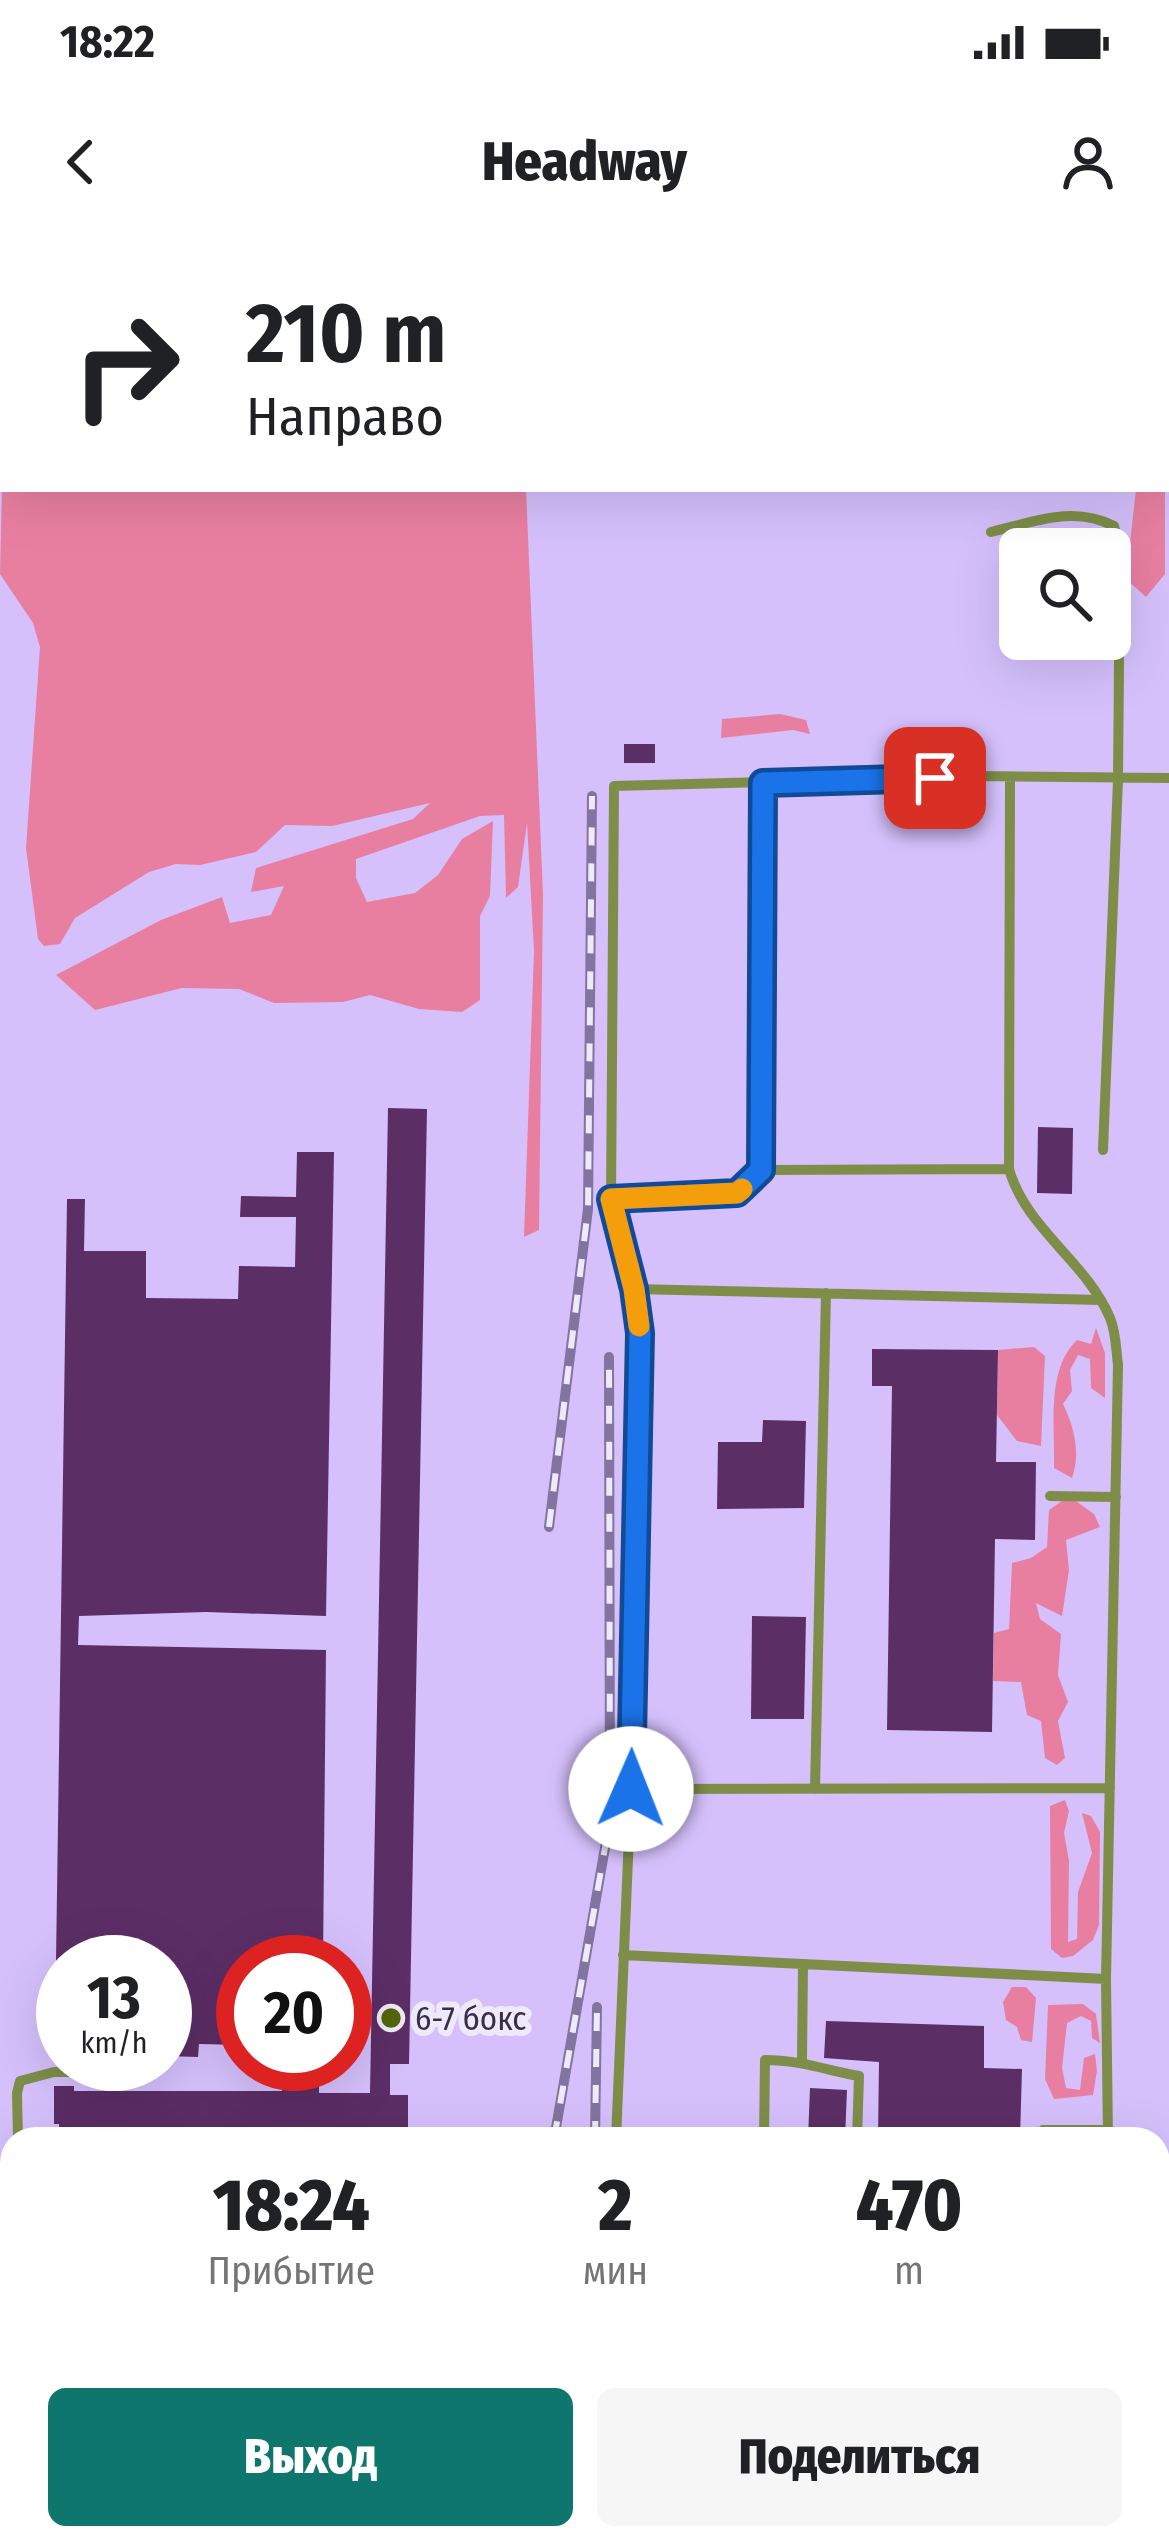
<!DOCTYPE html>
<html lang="ru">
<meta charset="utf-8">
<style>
:root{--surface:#fff;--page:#f6f6f6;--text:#202124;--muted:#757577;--accent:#0f766e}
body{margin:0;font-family:"Fira Sans Condensed",sans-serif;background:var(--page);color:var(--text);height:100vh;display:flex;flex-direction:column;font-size:45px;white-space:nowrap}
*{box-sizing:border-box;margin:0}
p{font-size:39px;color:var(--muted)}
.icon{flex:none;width:66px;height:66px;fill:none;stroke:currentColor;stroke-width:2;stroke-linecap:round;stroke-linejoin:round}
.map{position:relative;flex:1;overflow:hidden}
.drawer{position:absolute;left:0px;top:1887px;width:1170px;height:423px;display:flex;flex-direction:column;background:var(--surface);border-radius:36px 36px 0 0;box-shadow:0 12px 48px #0002}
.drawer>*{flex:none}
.banner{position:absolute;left:0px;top:0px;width:1170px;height:252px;box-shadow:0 12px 48px #0002;background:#fff;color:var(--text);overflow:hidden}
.fabs{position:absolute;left:999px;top:288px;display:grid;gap:24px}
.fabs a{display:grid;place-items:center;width:132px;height:132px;border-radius:18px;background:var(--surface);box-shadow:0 12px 48px #0002;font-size:60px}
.speed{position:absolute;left:36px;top:1695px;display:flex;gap:24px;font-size:60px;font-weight:700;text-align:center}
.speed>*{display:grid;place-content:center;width:156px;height:156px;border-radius:50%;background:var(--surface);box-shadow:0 12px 48px #0002;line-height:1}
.speed small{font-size:30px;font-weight:400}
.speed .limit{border:18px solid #d22;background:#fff;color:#111}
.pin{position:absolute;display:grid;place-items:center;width:102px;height:102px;color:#fff;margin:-51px;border-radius:24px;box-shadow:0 6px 18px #0006}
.me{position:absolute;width:132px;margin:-66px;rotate:1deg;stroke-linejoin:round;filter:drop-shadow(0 0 9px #0008)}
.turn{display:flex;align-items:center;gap:42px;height:252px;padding:0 48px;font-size:54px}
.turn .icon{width:156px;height:156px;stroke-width:2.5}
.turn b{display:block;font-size:84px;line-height:102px}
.eta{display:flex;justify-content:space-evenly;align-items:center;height:204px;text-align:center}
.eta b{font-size:72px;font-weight:800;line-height:84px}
.cta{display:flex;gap:24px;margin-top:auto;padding:24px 48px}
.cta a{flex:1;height:138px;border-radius:18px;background:var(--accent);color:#fff;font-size:48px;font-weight:800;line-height:138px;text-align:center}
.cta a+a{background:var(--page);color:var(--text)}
.status{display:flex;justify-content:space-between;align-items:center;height:84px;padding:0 60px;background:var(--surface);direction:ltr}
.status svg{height:33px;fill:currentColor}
header{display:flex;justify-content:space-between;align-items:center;height:156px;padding:0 48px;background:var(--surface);font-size:54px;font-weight:800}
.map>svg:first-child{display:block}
.green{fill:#e87fa1}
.building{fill:#5c2e66}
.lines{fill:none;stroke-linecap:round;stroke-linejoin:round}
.path{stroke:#8c7ba9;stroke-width:3;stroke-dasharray:9 9;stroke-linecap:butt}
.lane{stroke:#7e8e49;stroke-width:10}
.rail-casing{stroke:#83739f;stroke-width:10}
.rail{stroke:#efeaf9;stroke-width:6;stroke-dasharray:18;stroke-linecap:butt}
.route-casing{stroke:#114b97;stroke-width:30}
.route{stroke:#1a73e8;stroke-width:21}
.slow{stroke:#f59e0b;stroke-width:21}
.poi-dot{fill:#54650c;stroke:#efeaf9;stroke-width:4.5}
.labels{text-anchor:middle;stroke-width:12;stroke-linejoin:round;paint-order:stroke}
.poi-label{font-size:33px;fill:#382d4b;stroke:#efeaf9;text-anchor:start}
</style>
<div class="status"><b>18:22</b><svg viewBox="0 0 49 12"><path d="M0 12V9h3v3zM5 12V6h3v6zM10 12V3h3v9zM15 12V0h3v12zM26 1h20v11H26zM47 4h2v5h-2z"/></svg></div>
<header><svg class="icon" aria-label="back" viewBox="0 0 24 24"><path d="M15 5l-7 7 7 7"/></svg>Headway<svg class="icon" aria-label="person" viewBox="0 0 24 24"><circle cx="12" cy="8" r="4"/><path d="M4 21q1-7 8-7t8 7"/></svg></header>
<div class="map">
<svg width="1169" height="2308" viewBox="0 0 1169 2308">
<rect width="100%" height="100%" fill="#d5c0fc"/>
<!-- green -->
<path class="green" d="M3 205V249H526L543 654 539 990 524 997 534 711 527 583 518 647 506 658 504 575 480 576 356 619V638L367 662 415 653 438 635 462 599 493 581 490 656 480 676V760L462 772 419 769 370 755 343 762 274 763 239 749 182 748 95 770 56 735 161 680 222 657 230 683 271 675 284 646 251 652 256 628 413 579 430 563 332 586 285 585 256 612 200 625 176 624 149 632 75 678 60 704 44 706 38 699 26 608 40 407 33 383 0 334Z
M1136 249H1165V334L1146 357 1126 339Z
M780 474 806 480 810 494 793 490 721 498 722 479Z
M1096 1088 1105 1113V1158L1091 1148 1090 1119 1078 1115 1070 1130 1072 1151 1063 1164C1074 1186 1081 1214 1072 1238L1054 1228C1055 1188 1046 1129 1077 1100L1091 1104Z
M1034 1107 1045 1116 1041 1206 1017 1201 997 1175 998 1110Z
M1069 1256 1094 1274 1100 1287 1066 1300 1069 1330 1062 1376 1036 1363 1040 1379 1061 1394 1058 1435 1068 1462 1058 1481 1065 1518 1057 1525 1045 1518 1041 1481 1027 1475 1021 1442 993 1441 994 1393 1009 1389 1012 1323 1031 1318 1047 1307 1049 1270Z
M1065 1560 1069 1571 1064 1593 1069 1621 1068 1702 1077 1699 1078 1652 1092 1613 1082 1573 1091 1576 1100 1592 1099 1685 1093 1700 1073 1716 1062 1718 1051 1709 1050 1566Z
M1012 1747H1026L1036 1758 1032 1802 1021 1800 1017 1787 1006 1780 1003 1762Z
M1083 1764 1096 1774 1100 1803 1092 1798 1091 1781 1081 1776 1067 1783 1062 1828 1066 1848 1080 1850 1084 1818 1095 1814 1097 1831 1093 1855 1054 1859 1045 1839 1048 1765Z"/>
<!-- building -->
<path class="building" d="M624 504H655V523H624Z
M388 868 427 869 409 1824H390V1855H408V1895H370V1899H354V1889L319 1890V1899H59V1884H54V1846H74V1851H282V1846H319V1853H370Z
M1038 887 1073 888 1072 954 1037 953Z
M297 912H334L326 1376 206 1372 79 1376 78 1405 326 1410 323 1722H243V1805L199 1804 198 1817 165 1816V1722H56L67 959H85L84 1011H146V1058L238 1059 239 1026 295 1027 296 977H240L241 956 296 957Z
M872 1109 998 1110 996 1222H1036L1035 1300 995 1299 992 1492 887 1490 892 1146H872Z
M763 1180 806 1181 804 1268 717 1269 718 1202H762Z
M752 1376 806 1377 804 1479H751Z
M826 1781 984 1786V1828L1022 1829 1020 1898 878 1899 879 1822 824 1818Z
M810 1848 847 1850 845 1899H808Z"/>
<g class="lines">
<!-- path -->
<path class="path" d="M851 0 856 3
M686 3 688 0
M1167 29H1169"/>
<!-- lane -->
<path class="lane" d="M991 292C1034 282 1073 265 1114 286L1120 308 1118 540 1103 910
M1010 537 1009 929C1026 989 1086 1021 1110 1078 1116 1092 1116 1109 1118 1125L1106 1739 1108 1899
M761 930 762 543
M611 959 737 953 761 930 1009 929
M634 1049 1101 1060
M1050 1256 1116 1257
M631 1549 1110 1548
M815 1549 826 1053
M623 1715 1106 1739
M802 1820 803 1724
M1043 1890H1108
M18 1899 17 1853 20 1841 54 1832H86
M616 1899 631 1549 640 1093 634 1049 611 959 614 546 978 536 1169 538
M764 1899 765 1820C799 1820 826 1830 859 1836L857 1899
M0 2225 12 2226
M626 2298 628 2308
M16 2308 17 2298
M1102 2308 1103 2298"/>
<defs>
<path id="rail" d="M549 1287 588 969 592 556
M554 1899 610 1579 609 1117
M595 1899 597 1767
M589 2308V2298"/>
</defs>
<!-- rail casing -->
<use href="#rail" class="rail-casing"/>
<!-- rail -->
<use href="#rail" class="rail"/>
</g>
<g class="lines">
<defs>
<path id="route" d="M631 1549 640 1093 634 1049 611 959 737 953 761 930 763 543 935 538"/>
</defs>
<!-- route casing -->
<use href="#route" class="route-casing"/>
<!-- route -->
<use href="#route" class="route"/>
<!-- slow -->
<path class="slow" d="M639 1086 634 1049 611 959 737 953 742 949"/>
</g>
<!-- markers -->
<circle class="poi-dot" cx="391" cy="1778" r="12"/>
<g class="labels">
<!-- poi labels -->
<g class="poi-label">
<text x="415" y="1790">6-7 бокс</text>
</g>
</g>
</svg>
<div class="fabs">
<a><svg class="icon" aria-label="search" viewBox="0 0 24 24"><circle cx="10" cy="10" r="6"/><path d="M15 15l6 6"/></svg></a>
</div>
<div class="speed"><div>13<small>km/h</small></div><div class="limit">20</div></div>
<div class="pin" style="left:935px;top:538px;background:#d93025"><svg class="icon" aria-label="arrive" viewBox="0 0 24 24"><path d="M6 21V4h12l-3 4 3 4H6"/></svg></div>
<svg class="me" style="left:631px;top:1549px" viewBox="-20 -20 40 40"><circle r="19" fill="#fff"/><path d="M0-13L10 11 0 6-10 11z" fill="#1a73e8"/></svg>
<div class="banner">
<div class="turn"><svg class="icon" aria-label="right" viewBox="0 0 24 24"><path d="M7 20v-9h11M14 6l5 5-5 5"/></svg><div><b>210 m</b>Направо</div></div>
</div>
<section class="drawer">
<div class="eta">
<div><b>18:24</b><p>Прибытие</p></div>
<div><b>2</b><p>мин</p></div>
<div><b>470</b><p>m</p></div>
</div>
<div class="cta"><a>Выход</a><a>Поделиться</a></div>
</section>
</div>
